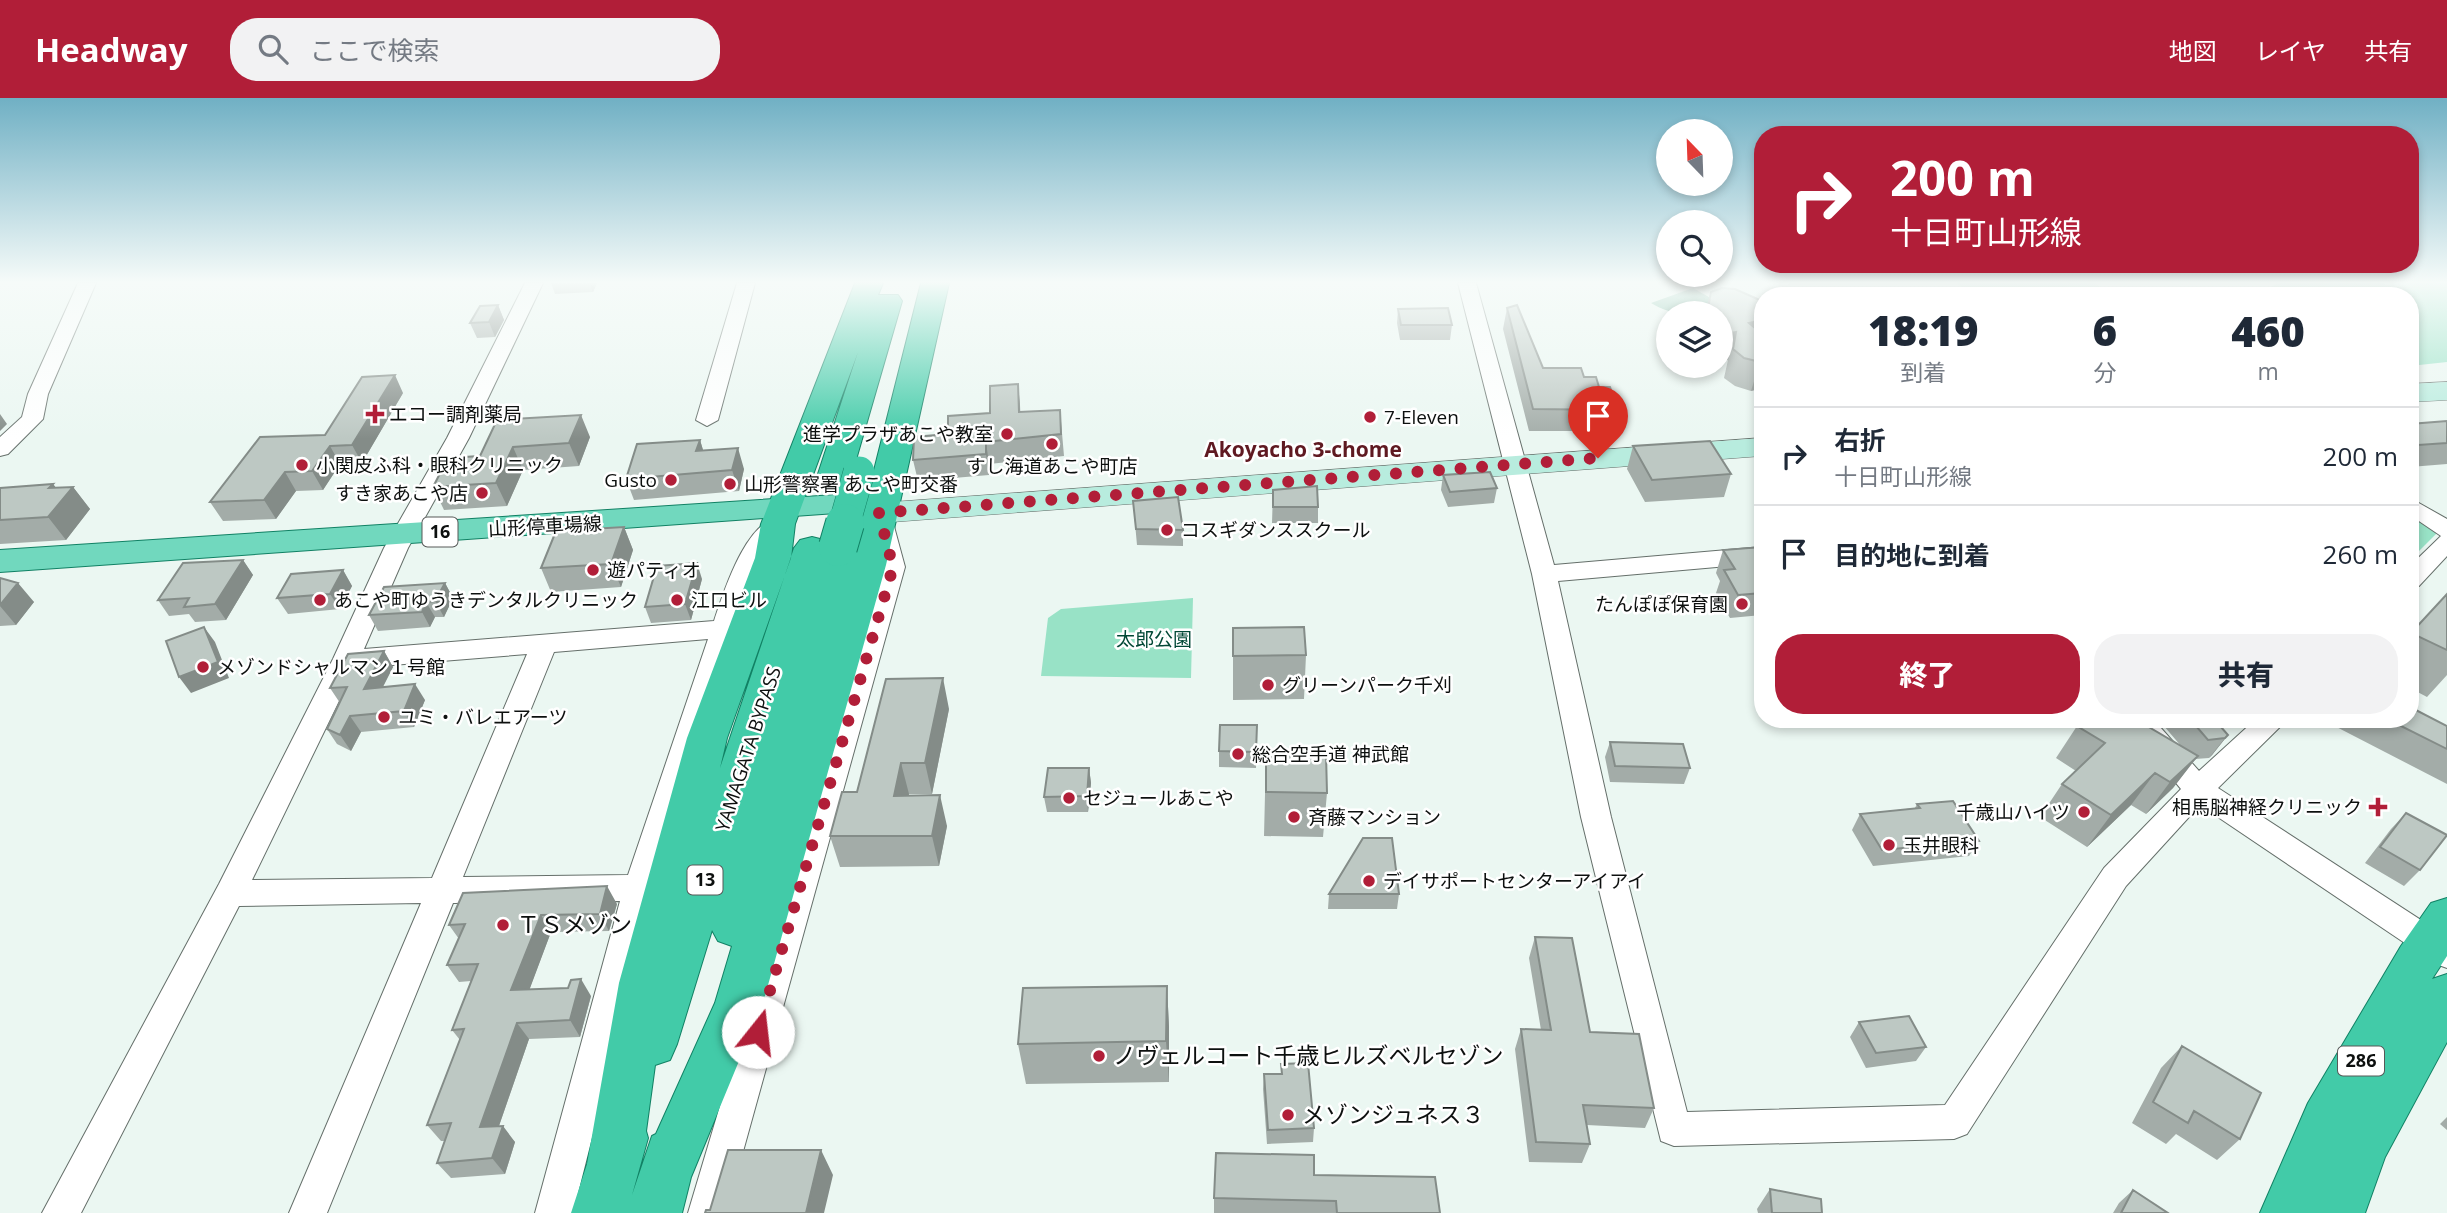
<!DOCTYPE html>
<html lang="ja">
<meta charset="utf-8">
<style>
:root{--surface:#fff;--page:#f2f2f3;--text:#1f2937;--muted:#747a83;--line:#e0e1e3;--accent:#b11e38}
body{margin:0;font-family:"Open Sans","Noto Sans JP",sans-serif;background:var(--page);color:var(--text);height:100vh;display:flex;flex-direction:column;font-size:26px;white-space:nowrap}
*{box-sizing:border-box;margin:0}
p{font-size:23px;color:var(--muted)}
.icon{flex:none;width:38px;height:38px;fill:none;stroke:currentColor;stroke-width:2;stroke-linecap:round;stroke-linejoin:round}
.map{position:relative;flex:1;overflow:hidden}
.panel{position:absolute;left:1754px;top:189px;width:665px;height:441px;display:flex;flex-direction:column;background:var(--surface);border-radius:28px;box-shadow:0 4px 10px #0003}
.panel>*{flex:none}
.hud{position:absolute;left:1754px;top:28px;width:665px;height:147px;border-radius:28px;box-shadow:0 4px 10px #0003;background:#b11e38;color:#fff;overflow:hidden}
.needle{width:46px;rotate:337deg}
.controls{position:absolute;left:1656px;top:21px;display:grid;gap:14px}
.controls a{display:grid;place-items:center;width:77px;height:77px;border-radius:50%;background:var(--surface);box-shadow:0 4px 10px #0003;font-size:35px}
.pin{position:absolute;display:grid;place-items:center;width:60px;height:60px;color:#fff;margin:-72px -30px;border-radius:50% 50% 50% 0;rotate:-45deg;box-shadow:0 0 7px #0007}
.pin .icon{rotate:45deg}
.me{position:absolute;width:77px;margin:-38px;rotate:16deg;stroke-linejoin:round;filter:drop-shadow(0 0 5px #0008)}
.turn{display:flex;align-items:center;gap:24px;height:147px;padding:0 21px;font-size:32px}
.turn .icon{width:91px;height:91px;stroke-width:2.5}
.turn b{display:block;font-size:49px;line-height:60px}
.eta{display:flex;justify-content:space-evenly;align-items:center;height:119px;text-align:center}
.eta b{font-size:42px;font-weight:800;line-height:49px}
.cta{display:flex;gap:14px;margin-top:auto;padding:14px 21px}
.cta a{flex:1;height:80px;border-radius:28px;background:var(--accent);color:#fff;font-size:28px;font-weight:800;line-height:80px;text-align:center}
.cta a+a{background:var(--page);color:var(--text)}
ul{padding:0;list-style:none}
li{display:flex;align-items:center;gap:21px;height:98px;padding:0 21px;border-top:2px solid var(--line)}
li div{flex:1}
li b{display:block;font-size:26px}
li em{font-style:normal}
header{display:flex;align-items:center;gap:42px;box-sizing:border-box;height:98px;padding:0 35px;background:var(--accent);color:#fff}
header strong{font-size:33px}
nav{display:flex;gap:38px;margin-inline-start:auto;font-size:24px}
.search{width:490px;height:63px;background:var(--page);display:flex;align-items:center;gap:18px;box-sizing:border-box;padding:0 24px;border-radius:28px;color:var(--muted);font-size:26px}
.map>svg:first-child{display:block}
.green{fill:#98e2c6}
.water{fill:#5caa8e}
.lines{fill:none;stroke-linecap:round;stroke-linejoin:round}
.minor-casing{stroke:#656f6a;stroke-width:2}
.secondary-casing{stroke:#656f6a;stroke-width:1}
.primary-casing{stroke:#118164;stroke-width:2}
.trunk-casing{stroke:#118164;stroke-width:2}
.minor{fill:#fff;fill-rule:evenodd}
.secondary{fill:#b8ecde;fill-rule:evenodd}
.primary{fill:#71d8be;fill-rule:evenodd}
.trunk{fill:#42cba8;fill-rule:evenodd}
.trunk-bridge-far1-casing{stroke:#118164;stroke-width:32;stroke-linecap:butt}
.trunk-bridge-casing{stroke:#118164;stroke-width:40;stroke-linecap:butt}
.trunk-bridge-far1{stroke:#42cba8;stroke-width:31}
.trunk-bridge{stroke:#42cba8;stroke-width:38}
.wall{fill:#a3aca8}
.shaded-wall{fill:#848c88}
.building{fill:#bdc8c3;stroke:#848c88;stroke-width:2}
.route{stroke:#b11e38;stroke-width:12;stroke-dasharray:0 21.6}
.poi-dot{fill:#b11e38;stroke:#fff;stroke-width:2.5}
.labels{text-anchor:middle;stroke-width:5;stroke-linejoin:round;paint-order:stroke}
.shield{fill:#fff;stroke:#565857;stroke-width:2}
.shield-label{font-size:18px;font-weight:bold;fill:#0d100f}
.poi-label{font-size:19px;fill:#0d100f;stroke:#fff;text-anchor:start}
.street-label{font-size:19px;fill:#0d100f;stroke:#fff}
.park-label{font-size:19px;fill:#024836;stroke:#fff}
.neighbourhood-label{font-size:21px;font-weight:bold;fill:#5f1921;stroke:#fff}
.near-poi-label{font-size:23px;fill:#0d100f;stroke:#fff;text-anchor:start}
</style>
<header>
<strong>Headway</strong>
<div class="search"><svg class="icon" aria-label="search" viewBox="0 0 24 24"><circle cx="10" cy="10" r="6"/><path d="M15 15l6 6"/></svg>ここで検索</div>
<nav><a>地図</a><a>レイヤ</a><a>共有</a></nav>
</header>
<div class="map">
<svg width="2447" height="1115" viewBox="0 0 2447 1115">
<rect width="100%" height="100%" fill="#ebf7f2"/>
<!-- green -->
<path class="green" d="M1956 185H2095L2111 198H1975Z
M2279 185H2447V264L2410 268V198H2250Z
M2410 414 2438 434 2410 462Z
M1193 500 1191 580 1041 578 1048 520 1061 511Z"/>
<!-- water -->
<path class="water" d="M1693 190 1716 203C1687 213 1678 221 1651 205Z"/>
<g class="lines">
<defs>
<path id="minor" d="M78 185H96L48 296 43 321 8 356 0 358V339L22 319 28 296Z
M525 185H543L469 340 408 450 364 551 714 523C723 496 749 411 786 421L790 426 759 465 655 790 573 1115H535L620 803 453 805 327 1115H289L421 805 239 808 81 1115H42L219 786 333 561 384 450 447 340ZM708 541 628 777 463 779 554 554ZM527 556 432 780 252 782 355 570Z
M737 185H755L718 322 707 328 696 322Z
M1458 185H1476L1554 467 1762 449V465L1558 483 1611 719 1687 1014 1945 1007 2104 770 2181 691 2123 621H2153L2199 673 2256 621H2288L2218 690 2447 839V870L2436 866 2200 707 2126 788 1967 1036 1954 1041 1674 1048 1661 1043 1581 719 1532 476Z
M2410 400 2447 421V458L2419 488 2410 490V468L2441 438 2410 417Z
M880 414 888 416 892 421 905 469 726 1115H688L881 469 868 421 872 416Z"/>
<path id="secondary" d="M2447 284V302L2410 304V286Z
M1762 340V358L879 425 867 422 863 415 867 408 879 405Z"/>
<path id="primary" d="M881 394 893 397 898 404 893 411 0 474V452Z"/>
<path id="trunk" d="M855 185H883L878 197H898L902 203 851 379 846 386 834 389 822 386 817 379 858 254 795 426 791 460 727 640 720 670 794 450 800 442 812 439 824 442 829 452 848 454 852 460 921 185H949L886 467 763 905 691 1079 682 1115H571L587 1066 619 885 687 640 755 460 761 426ZM712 832 718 843 732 848 715 905 656 1036 652 1038 632 1097 648 1040 646 1033 655 967 670 962 677 946Z
M2447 800V858L2432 881 2447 876V944L2385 1059 2365 1115H2260L2308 1005 2401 848 2431 805Z"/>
</defs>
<!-- minor casing -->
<use href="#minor" class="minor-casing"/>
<!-- secondary casing -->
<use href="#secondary" class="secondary-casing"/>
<!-- primary casing -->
<use href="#primary" class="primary-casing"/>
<!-- trunk casing -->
<use href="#trunk" class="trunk-casing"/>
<!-- minor -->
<use href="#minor" class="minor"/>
<!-- secondary -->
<use href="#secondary" class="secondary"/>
<!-- primary -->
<use href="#primary" class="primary"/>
<!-- trunk -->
<use href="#trunk" class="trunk"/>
<defs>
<path id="trunk-bridge-far1" d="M844 427 859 374"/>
<path id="trunk-bridge" d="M838 449 845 425"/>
</defs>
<!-- trunk-bridge-far1 casing -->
<use href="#trunk-bridge-far1" class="trunk-bridge-far1-casing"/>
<!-- trunk-bridge casing -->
<use href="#trunk-bridge" class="trunk-bridge-casing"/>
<!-- trunk-bridge-far1 -->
<use href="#trunk-bridge-far1" class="trunk-bridge-far1"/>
<!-- trunk-bridge -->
<use href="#trunk-bridge" class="trunk-bridge"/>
</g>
<!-- wall -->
<path class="wall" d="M551 185H597L593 194 555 196Z
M1711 194 1762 203V290L1751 293 1735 288 1724 280 1728 262 1720 215H1705Z
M498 207 504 222 495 239 477 240 470 225Z
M1507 210 1543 270 1584 279 1599 289 1618 312 1612 333H1529L1503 231Z
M1398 211 1452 227 1450 242H1400L1397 225Z
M1668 238V258L1663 255Z
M1018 286 1020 314 1060 312 1064 358 989 366V377L918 383 913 362 990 315Z
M403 295 362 365 340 366 323 392 296 393 276 421 223 423 210 404 325 337Z
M497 322 590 339 579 368 523 372 507 408 444 412 433 389 480 358Z
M2447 323V366L2410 369V326Z
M700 342 703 352 744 371 739 393 634 402 626 381Z
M1633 348 1731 376 1724 399 1645 404 1627 371Z
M1443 377 1497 390 1494 405 1448 409 1441 392Z
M53 386 56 390 73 389 90 411 66 442 0 446V390Z
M1273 392 1318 409V425H1272Z
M1133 403 1183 432V448L1137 447Z
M624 429 633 452 621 489 551 494 541 470Z
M1762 449V517L1730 520 1716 495 1720 483 1716 475 1723 452Z
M243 462 253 477 226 522 195 524 189 516 169 518 158 502Z
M343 472 352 488 340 511 288 516 277 500Z
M0 480 34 504 16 527 0 528Z
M702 481 691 522 651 525 645 509Z
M445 485 453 500 444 519H435L430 529 378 533 369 517Z
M2447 496V577L2427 599 2410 590V536Z
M1233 530 1306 557 1304 601 1233 602Z
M384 553 393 569 383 589 425 602 414 629 361 634 351 653 337 646 327 631 340 605 330 590Z
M949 611 932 696H909L908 698 947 728 939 768 840 769 830 738 857 694Z
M2158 621H2236L2233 626 2219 627 2228 637 2212 657 2209 660 2195 661 2173 690 2146 716 2131 707 2087 749 2040 719 2062 686 2076 673 2056 660 2077 628 2181 648Z
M2321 621H2410L2447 628V686Z
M1257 627 1256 670 1219 669V653Z
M1610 644 1690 670 1684 686 1610 684 1605 659Z
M1266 655 1327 695 1323 739 1264 738Z
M1089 670 1091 685 1088 714H1047L1044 699Z
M1917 706 1979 743 1969 758 1873 768 1852 732 1860 716 1915 710Z
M2406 715 2420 772 2404 788 2365 765 2391 731Z
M1329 796H1399L1397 811H1328Z
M617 806 609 833 551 834 529 892 591 898 580 939 529 941 499 1028 515 1044 505 1076 451 1080 437 1065 445 1043H441L427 1027 460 942 452 932 471 883 459 884 447 867 459 841 449 827Z
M1535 839 1590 934 1654 1010 1645 1030 1587 1027 1590 1046 1582 1065 1529 1064 1515 951 1521 931 1541 932 1529 860Z
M1167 888 1169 929V984L1026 986 1018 946Z
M1859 924 1926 949 1916 963 1866 970 1850 939Z
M2182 948 2240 1041 2217 1062 2176 1036 2166 1046 2132 1025 2161 970Z
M1281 966 1314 1030 1313 1044 1267 1046 1263 991 1264 976H1281Z
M2447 1019V1032L2440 1026Z
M1314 1077 1440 1115H1214V1100Z
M1770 1091 1822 1115H1758L1757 1111Z
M2133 1092 2168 1115H2113L2119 1105Z"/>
<!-- shaded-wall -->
<path class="shaded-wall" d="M589 185H597L593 194Z
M498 207 504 222 495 239 489 224Z
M1762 222V249L1749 225Z
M1736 234 1728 262 1720 264V237Z
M1762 263V290L1751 293 1760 264Z
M1682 268H1699L1681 271Z
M395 277 403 295 362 365 352 347Z
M1018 286 1020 307 1021 336 1019 314Z
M0 316 7 326 0 333Z
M581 317 590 339 579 368 569 345Z
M700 342 706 362 696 353Z
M986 344 989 366V377L986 356Z
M330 348 340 366 323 392 312 373Z
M513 349 523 372 507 408 496 385Z
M738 350 744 371 739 393 732 372Z
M285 374 296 393 276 421 264 402Z
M53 386 64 400 73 389 90 411 66 442 48 419 49 390Z
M624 429 633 452 621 489 611 466Z
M243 462 253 477 226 522 215 506Z
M697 465 702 481 691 522 685 506Z
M343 472 352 488 340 511 330 496Z
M18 485 34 504 16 527 0 508Z
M445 485 453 500 444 519 435 503Z
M426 504 435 519 430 529 422 514Z
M204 529 215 544 229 580 191 595 179 579Z
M384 553 393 569 374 606 364 591Z
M943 580 949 611 932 696 925 665Z
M415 586 425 602 414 629 404 613Z
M350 618 361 634 351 653 340 637Z
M2228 637 2212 657 2209 660 2225 640Z
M2198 658 2173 690 2146 716 2170 684Z
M901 665 909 696 902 728 894 698Z
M1089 670 1091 685 1088 714 1087 698Z
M2155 675 2131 707 2087 749 2111 717Z
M940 697 947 728 939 768 932 738Z
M607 788 617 806 609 833 600 816Z
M541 817 551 834 523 909 511 892Z
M581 881 591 898 580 939 570 922Z
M1167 888 1169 929V984L1166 943Z
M517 925 529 941 493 1045 480 1029Z
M503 1028 515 1044 505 1076 492 1060Z
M821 1052 833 1077 824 1115H806Z"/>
<!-- building -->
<path class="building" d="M1722 190 1735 191 1762 203V222L1749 225 1762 236V263L1760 264 1744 260 1733 251 1736 234 1720 237V215H1707L1711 194Z
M1772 192 1790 198H1768Z
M498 207 489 224 470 225 480 208Z
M1517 207 1543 270H1581L1584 279H1596L1599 289H1610L1618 312 1533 311 1507 210Z
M1448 210 1452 227H1401L1398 211Z
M395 277 352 347 330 348 312 373 285 374 264 402 210 404 260 339 325 337 362 279Z
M1018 286 1019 314 1060 312 1061 336 986 344V356L913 362 914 339 948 336V318L990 315V288Z
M581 317 569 345 513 349 496 385 433 389 448 360 480 358 497 322Z
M2447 323V345L2418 347 2410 340V326Z
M700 342 696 353 738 350 732 372 626 381 637 346Z
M1710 343 1731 376 1652 382 1633 348Z
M1490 374 1497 390 1450 394 1443 377Z
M53 386 49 390 73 389 48 419 0 422V390Z
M1317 388 1318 409H1273V392Z
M1178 399 1183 432 1136 431 1133 403Z
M624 429 611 466 541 470 556 433Z
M1762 449V495L1738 497 1724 472 1735 471 1723 452Z
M243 462 215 506 184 509 189 500 158 502 183 465Z
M697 465 685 506 645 509 657 468Z
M343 472 330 496 277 500 291 476Z
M0 480 18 485 0 507Z
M445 485 435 503 426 504 422 514 369 517 384 489Z
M2447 496V552L2411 535Z
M204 529 218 564 179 579 166 543Z
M1304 529 1306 557 1233 558V530Z
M384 553 364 591 415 586 404 613 350 618 340 637 327 631 347 589 330 590 348 556Z
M943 580 925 665H901L894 698 940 697 932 738H830L842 694H857L886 581Z
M2410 609 2447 628V651L2387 621H2410Z
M2085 621H2135L2198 658 2170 684 2155 675 2111 717 2062 686 2105 645 2077 628Z
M2190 621H2214L2228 637 2225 640 2208 642Z
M1220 627H1257L1256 654 1219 653Z
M1610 644 1683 646 1690 670 1615 668Z
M1266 655 1326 656 1327 695 1266 694Z
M1048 670H1089L1087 698 1044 699Z
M1953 703 1979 743 1882 752 1860 716 1920 710 1917 706Z
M2406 715 2447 737 2420 772 2380 749Z
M1363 740H1392L1399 796H1329Z
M607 788 600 816 541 817 511 892 568 890 571 882 581 881 570 922 517 925 480 1029 503 1028 492 1060 437 1065 451 1025 427 1027 464 931 452 932 478 866 447 867 465 826 449 827 463 795Z
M1535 839 1572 840 1590 934 1639 936 1654 1010 1583 1007 1590 1046 1536 1044 1521 931 1551 932Z
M1167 888 1166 943 1018 946 1023 890Z
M1909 918 1926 949 1876 955 1859 924Z
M2182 948 2261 995 2240 1041 2194 1013 2188 1025 2153 1004Z
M1308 965 1314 1030 1268 1032 1264 976H1282L1281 966Z
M728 1052H821L806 1115H705L706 1112H710Z
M1216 1055 1314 1057V1077L1435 1079 1440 1115H1337L1336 1103 1214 1100Z
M1770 1091 1821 1101 1822 1115H1772Z
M2133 1092 2168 1115H2121Z"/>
<!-- sky -->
<linearGradient id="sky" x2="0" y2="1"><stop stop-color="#70b0c4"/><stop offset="0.54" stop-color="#f6fbf9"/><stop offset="1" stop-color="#f6fbf9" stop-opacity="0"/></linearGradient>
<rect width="2447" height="341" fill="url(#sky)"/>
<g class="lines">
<!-- route -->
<path class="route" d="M758 934 893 469 879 415 1598 360"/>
</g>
<!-- markers -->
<g class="poi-dot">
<path d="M371.5 305.5h7v7h7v7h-7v7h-7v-7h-7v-7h7z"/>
<circle cx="1370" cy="319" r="7"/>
<circle cx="1007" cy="336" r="7"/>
<circle cx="1052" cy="346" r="7"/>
<circle cx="302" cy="367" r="7"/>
<circle cx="671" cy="382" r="7"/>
<circle cx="730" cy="386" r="7"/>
<circle cx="482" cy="395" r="7"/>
<circle cx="1167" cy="432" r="7"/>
<circle cx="593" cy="472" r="7"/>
<circle cx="320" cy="502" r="7"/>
<circle cx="677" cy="502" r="7"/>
<circle cx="1742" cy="506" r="7"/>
<circle cx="203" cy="569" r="7"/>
<circle cx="1268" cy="587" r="7"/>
<circle cx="384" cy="619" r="7"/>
<circle cx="1238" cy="656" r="7"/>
<circle cx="1069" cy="700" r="7"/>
<path d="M2374.5 698.5h7v7h7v7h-7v7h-7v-7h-7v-7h7z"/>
<circle cx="2084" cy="714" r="7"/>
<circle cx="1294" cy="719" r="7"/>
<circle cx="1889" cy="747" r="7"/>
<circle cx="1369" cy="783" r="7"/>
<circle cx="503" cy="827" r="7"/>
<circle cx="1099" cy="958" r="7"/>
<circle cx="1288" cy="1017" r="7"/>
</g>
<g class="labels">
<!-- shield labels -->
<g class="shield">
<rect x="422.5" y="419.5" width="35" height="29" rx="5"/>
<rect x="687.5" y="767.5" width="35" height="29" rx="5"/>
<rect x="2338" y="948.5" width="46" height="29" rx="5"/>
</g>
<g class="shield-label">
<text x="440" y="440">16</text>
<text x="705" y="788">13</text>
<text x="2361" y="969">286</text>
</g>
<!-- poi labels -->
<g class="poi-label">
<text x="389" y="323">エコー調剤薬局</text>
<text x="1384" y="326">7-Eleven</text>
<text x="993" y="343" text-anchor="end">進学プラザあこや教室</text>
<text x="316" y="374">小関皮ふ科・眼科クリニック</text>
<text x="1052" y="375" text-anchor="middle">すし海道あこや町店</text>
<text x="657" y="389" text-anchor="end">Gusto</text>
<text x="744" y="393">山形警察署 あこや町交番</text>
<text x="468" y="402" text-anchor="end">すき家あこや店</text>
<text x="1181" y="439">コスギダンススクール</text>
<text x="607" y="479">遊パティオ</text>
<text x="334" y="509">あこや町ゆうきデンタルクリニック</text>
<text x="691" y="509">江口ビル</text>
<text x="1728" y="513" text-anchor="end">たんぽぽ保育園</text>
<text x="217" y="576">メゾンドシャルマン１号館</text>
<text x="1282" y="594">グリーンパーク千刈</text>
<text x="398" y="626">ユミ・バレエアーツ</text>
<text x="1252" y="663">総合空手道 神武館</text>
<text x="1083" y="707">セジュールあこや</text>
<text x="2362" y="716" text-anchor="end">相馬脳神経クリニック</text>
<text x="2070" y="721" text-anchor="end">千歳山ハイツ</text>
<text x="1308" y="726">斉藤マンション</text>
<text x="1903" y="754">玉井眼科</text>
<text x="1383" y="790">デイサポートセンターアイアイ</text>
</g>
<!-- street labels -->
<g class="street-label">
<text transform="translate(545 428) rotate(-3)" y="7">山形停車場線</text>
<text transform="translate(748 651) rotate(-72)" y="7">YAMAGATA BYPASS</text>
</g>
<!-- park labels -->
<g class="park-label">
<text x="1154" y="548">太郎公園</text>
</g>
<!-- neighbourhood labels -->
<g class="neighbourhood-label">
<text x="1303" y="359">Akoyacho 3-chome</text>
</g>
<!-- near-poi labels -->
<g class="near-poi-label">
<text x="517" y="835">ＴＳメゾン</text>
<text x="1113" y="966">ノヴェルコート千歳ヒルズベルセゾン</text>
<text x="1302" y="1025">メゾンジュネス３</text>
</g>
</g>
</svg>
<div class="controls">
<a><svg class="needle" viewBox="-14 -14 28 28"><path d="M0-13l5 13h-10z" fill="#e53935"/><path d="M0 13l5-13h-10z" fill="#747a83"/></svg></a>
<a><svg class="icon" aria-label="search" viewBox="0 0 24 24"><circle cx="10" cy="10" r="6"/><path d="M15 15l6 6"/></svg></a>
<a><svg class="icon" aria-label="layers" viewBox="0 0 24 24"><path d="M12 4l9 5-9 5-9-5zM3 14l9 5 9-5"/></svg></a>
</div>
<div class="pin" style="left:1598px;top:360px;background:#d93025"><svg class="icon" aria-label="arrive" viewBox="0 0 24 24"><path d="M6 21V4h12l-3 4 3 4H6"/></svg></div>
<svg class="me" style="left:758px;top:934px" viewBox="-20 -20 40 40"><circle r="19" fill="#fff"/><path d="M0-13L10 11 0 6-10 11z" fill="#b11e38"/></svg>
<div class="hud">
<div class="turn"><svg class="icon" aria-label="right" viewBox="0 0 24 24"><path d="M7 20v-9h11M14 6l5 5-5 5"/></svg><div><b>200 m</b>十日町山形線</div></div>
</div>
<section class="panel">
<div class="eta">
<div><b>18:19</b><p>到着</p></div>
<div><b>6</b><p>分</p></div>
<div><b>460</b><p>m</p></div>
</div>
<ul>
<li><svg class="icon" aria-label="right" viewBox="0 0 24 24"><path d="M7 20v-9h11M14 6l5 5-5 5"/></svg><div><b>右折</b><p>十日町山形線</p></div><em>200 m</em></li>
<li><svg class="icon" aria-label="arrive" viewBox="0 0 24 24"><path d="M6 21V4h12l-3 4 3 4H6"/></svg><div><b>目的地に到着</b></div><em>260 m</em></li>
</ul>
<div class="cta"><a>終了</a><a>共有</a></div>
</section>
</div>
